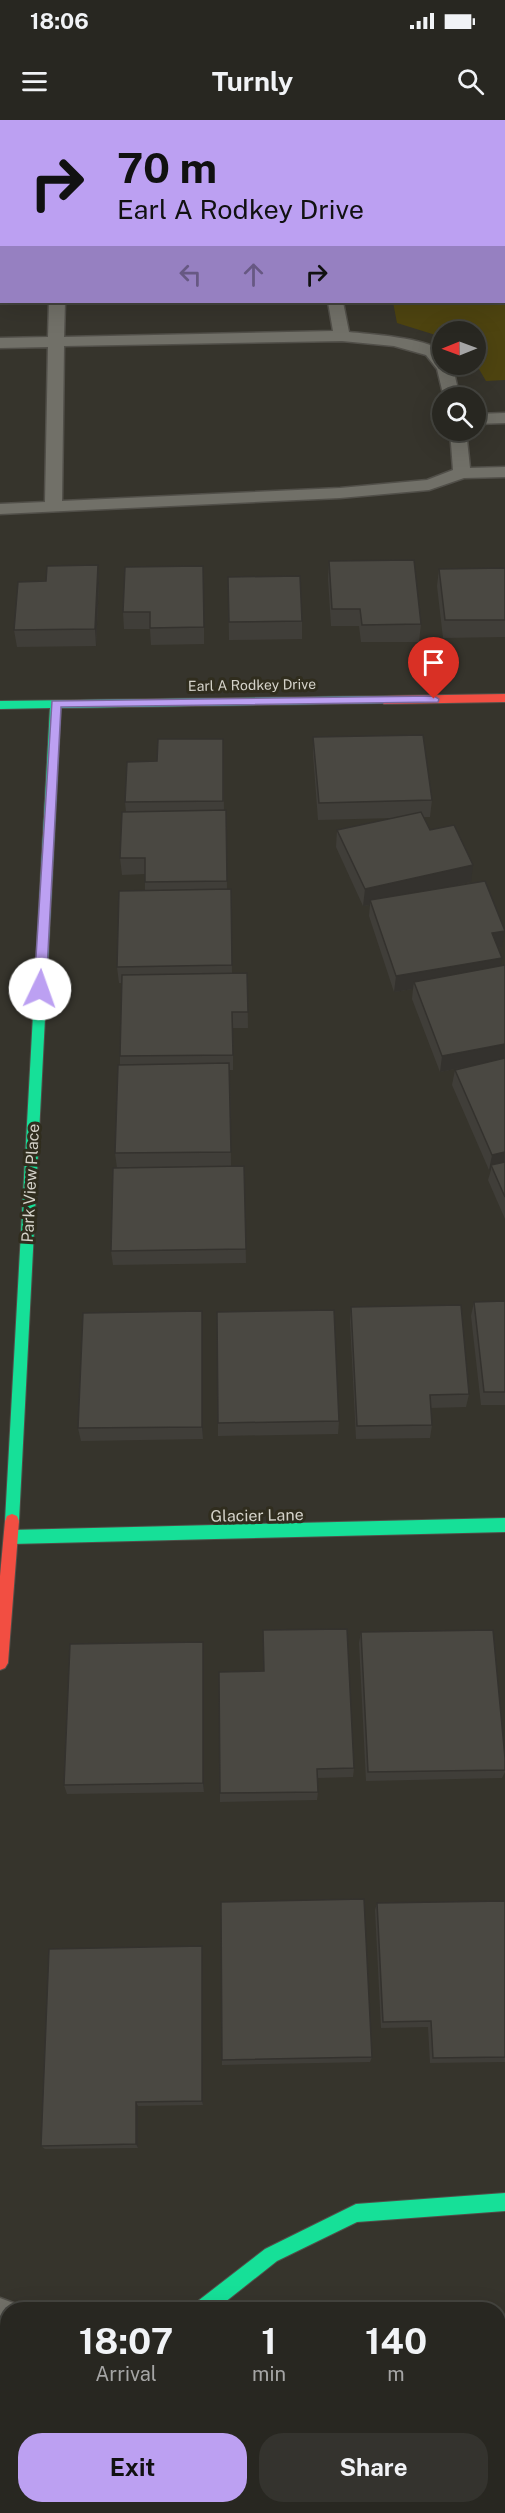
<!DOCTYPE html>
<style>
:root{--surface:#282721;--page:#34332e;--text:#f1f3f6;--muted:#a5a5a5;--line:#44443f;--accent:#bca0f2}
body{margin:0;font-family:"Public Sans",sans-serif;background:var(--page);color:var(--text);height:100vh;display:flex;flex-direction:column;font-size:22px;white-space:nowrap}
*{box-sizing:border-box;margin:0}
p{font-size:20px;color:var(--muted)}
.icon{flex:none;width:33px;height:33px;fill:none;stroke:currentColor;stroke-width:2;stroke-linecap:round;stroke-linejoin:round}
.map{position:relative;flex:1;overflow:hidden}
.sheet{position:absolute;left:0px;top:2182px;width:506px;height:212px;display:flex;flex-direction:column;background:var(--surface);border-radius:24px 24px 0 0;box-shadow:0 6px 24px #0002,0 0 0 2px var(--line)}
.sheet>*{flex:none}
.top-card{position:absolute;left:0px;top:0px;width:506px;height:183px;box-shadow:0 6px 24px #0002,0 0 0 2px var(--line);background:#bca0f2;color:#111;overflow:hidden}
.needle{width:39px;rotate:269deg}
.buttons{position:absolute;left:432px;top:201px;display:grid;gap:12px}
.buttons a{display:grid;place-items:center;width:54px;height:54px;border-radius:50%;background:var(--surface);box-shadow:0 6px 24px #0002,0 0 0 2px var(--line);font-size:30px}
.pin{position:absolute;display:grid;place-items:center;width:51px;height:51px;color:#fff;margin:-62px -26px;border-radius:50% 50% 50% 0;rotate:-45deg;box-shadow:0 0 6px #0007}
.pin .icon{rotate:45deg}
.me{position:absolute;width:66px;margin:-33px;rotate:3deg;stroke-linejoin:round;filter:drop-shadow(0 0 4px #0008)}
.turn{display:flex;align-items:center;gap:21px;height:126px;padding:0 18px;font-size:27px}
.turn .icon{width:78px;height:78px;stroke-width:2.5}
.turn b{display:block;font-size:42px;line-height:51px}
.lanes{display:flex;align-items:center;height:57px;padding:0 18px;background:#0003;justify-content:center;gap:30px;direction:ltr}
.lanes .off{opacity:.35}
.eta{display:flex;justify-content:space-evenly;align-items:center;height:102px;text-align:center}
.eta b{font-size:36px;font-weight:700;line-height:42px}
.action{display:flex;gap:12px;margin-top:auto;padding:12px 18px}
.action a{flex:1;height:69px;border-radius:24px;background:var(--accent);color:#111;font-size:24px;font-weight:700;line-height:69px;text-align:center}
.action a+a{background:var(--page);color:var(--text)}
.status{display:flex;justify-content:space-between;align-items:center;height:42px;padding:0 30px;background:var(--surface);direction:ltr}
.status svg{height:16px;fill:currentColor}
header{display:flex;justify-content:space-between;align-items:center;height:78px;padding:0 18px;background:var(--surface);font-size:27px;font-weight:700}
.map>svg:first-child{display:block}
.green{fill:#4e4410}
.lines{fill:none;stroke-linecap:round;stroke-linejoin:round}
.lane-casing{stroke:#514f49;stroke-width:3}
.street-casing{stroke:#514f49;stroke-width:3}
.fast-casing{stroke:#514f49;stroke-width:2}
.jam-casing{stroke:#514f49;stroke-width:2}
.lane{fill:#717068;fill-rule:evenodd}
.street{fill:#717068;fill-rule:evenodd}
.fast{fill:#16e098;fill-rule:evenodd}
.jam{fill:#f24e42;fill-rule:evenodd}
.wall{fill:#403e39}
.shaded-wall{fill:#34322e}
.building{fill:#4a4842;stroke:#34322e;stroke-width:1.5}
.route{fill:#bca0f2;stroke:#7a689d;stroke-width:1.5}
.labels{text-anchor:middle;stroke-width:6;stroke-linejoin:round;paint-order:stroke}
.far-street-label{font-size:14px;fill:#d4d2c9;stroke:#302d1e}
.street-label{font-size:16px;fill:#d4d2c9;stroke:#302d1e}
</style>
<div class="status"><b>18:06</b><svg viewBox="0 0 49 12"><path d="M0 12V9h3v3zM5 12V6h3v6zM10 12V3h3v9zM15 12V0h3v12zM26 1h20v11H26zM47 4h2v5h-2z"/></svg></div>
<header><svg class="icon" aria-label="menu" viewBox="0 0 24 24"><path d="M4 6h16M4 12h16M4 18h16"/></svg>Turnly<svg class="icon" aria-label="search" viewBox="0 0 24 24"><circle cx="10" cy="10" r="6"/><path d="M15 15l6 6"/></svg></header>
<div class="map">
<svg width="505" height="2393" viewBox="0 0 505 2393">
<rect width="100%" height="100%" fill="#36342c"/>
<!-- green -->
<path class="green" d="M0 0H505V260L486 261 476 244V212H442V217L397 203 393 182H504V2H2L0 97Z"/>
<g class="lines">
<defs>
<path id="lane" d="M0 120H2V130H0Z
M49 182H65L64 217 333 211 328 182H343L349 212C368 214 428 218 440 231 444 236 442 239 442 244H451L453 248 460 278H444L437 249 426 235 394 226 342 221 64 226 62 381 340 368 427 360 453 350 450 310H466L470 348 505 347V357L464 358 429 370 340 378 0 394V384L45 382 48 227 0 228V218L48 217Z
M505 293V303L476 304V294Z"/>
<path id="street" d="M0 2178 16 2184 20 2190H8V2232L0 2229Z
M8 2369V2386H46L43 2393H0V2380Z"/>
<path id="fast" d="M384 576 388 577V583L61 588 19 1401 17 1406 12 1408 7 1406 5 1401 50 588 0 589V581Z
M505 1398V1412L11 1424 6 1422 4 1417 6 1412 11 1410Z
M505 2073V2091L357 2102 277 2141 215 2190H191L194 2184 265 2129 356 2084Z"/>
<path id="jam" d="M505 574V582L384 584 379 580 384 576Z
M12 1394 17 1396 19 1401 8 1543 5 1548 0 1550V1456L5 1401 7 1396Z"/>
</defs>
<!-- lane casing -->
<use href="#lane" class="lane-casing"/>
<!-- street casing -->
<use href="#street" class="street-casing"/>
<!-- fast casing -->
<use href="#fast" class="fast-casing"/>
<!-- jam casing -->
<use href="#jam" class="jam-casing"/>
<!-- lane -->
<use href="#lane" class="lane"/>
<!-- street -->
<use href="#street" class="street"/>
<!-- fast -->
<use href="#fast" class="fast"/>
<!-- jam -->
<use href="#jam" class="jam"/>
</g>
<!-- wall -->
<path class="wall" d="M0 0 2 2V40H0Z
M329 441 421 504 419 522H361L359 506H331L328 459Z
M98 445 99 463 96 526 17 527 14 510 46 461Z
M505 448V517L443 518 437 466 439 449Z
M228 457 302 501V519L229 520Z
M204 464V524L151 525 150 509H124L123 492Z
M313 617 432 680 430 697H424L430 710 471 762 443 768 502 827 498 828 500 846 505 845V1099L488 1060 491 1050H489L452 965 455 950 485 943 440 952 412 879 413 869 394 872 369 796 370 785 363 786 336 727 337 710 393 698 318 700 313 634Z
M223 619 224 690H226L227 770 231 769 232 854 247 853 248 908H233V950H230L231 1046H244L246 1143 113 1145 111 1131 117 1048 115 1033 120 945V936L122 863H119L117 847 145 771V754L122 755 120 738 126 692 125 682 157 641Z
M505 1181V1285H481L471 1196 474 1182Z
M351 1187 469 1274 466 1287 431 1288 432 1305 430 1318 356 1319 350 1201Z
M203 1205V1319L81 1321 78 1308Z
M339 1301 338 1314 218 1316V1303Z
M361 1512 505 1638V1652L502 1658 366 1661 359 1523Z
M203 1522 204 1672 67 1674 64 1665Z
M263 1551 354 1648 353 1657 318 1658V1672L317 1680 220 1682V1673Z
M505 1781V1942L430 1943 428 1907 381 1908 375 1790 377 1783Z
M202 1833 203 1985 138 1986V2028L45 2029 41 2026Z
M372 1937 370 1942 222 1945V1940Z
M257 2386H261L265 2393H252Z"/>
<!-- shaded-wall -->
<path class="shaded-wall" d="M98 445 99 463 96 526 95 509Z
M473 745 471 762 371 784 370 780V785L363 786 365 769Z
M505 811 502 827 490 830 492 813Z
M502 838 499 854 414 862 413 869 394 872 396 856Z
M505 924V939L440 952 442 936Z
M505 1032V1046L491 1045V1050H489L492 1035Z
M202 1191 203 1205V1319L202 1307Z
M203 1522 204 1532V1672L203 1663Z
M202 1826V1833L203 1985 202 1981Z
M136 1982 138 1986V2028L136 2024Z"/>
<!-- building -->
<path class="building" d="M0 0H4V2H2L1 23H0Z
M414 440 421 504 362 505 360 489H332L329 441Z
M98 445 95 509 14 510 18 462 46 461 47 446Z
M203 446 204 507 150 508V492H123L125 447Z
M505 448V500H445L439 449Z
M300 456 302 501 229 502 228 457Z
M423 615 432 680 319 683 313 617Z
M158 619H223V681L125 682 127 642 157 641Z
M226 690 227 761 145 762V738H120L122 692Z
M421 692 430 710 454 705 473 745 365 769 337 710Z
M485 761 505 811 492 813 502 838 396 856 370 780Z
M231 769 232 845 117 847 119 771Z
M505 845V924L442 936 414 862Z
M247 853 248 892H232L233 935 120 936 122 855Z
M505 938V1032L492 1035 455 950Z
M229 943 231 1032 115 1033 118 945Z
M505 1042V1077L491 1045Z
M244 1046 246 1129 111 1131 113 1048Z
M505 1181V1272H484L474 1182Z
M461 1185 469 1274 430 1275 432 1305 357 1306 351 1187Z
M334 1190 339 1301 218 1303 217 1192Z
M202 1191V1307L78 1308 83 1193Z
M347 1509 354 1648 317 1649 318 1672 220 1673 219 1552 264 1551 263 1510Z
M493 1510 505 1638V1650L368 1652 361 1512Z
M203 1522V1663L64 1665 70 1524Z
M364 1779 372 1937 222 1940 221 1782Z
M505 1781V1937L433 1938 431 1901 383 1902 377 1783Z
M202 1826V1981L136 1982V2024L41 2026 49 1829Z
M259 2387 263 2393H254Z"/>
<!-- route -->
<path class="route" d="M434 576 439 579 438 582 61 587 46 869 40 874 36 872 34 869 52 581Z"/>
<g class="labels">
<!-- far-street labels -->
<g class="far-street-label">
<text transform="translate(252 565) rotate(-1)" y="5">Earl A Rodkey Drive</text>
</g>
<!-- street labels -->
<g class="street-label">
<text transform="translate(30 1063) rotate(-87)" y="6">Park View Place</text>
<text transform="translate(257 1395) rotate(-1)" y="6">Glacier Lane</text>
</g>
</g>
</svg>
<div class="buttons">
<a><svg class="needle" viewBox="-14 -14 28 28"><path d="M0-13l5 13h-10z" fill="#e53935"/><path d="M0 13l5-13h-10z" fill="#a5a5a5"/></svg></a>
<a><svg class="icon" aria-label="search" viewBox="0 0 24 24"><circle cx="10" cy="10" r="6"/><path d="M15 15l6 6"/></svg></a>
</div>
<div class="pin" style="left:434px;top:579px;background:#d93025"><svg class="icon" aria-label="arrive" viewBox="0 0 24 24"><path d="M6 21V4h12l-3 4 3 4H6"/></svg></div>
<svg class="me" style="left:40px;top:869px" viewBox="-20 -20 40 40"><circle r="19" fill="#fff"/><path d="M0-13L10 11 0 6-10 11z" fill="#bca0f2"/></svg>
<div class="top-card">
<div class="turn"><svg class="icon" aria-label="right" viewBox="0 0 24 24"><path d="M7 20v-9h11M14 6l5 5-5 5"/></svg><div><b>70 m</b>Earl A Rodkey Drive</div></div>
<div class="lanes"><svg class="icon off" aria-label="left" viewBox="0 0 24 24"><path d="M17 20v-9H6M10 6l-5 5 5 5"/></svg><svg class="icon off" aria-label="ahead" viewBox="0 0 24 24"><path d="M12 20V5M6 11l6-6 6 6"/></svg><svg class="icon" aria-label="right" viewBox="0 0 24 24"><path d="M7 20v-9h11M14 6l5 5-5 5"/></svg></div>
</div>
<section class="sheet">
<div class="eta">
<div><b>18:07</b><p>Arrival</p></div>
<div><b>1</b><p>min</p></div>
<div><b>140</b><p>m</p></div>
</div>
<div class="action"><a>Exit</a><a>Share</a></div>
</section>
</div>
